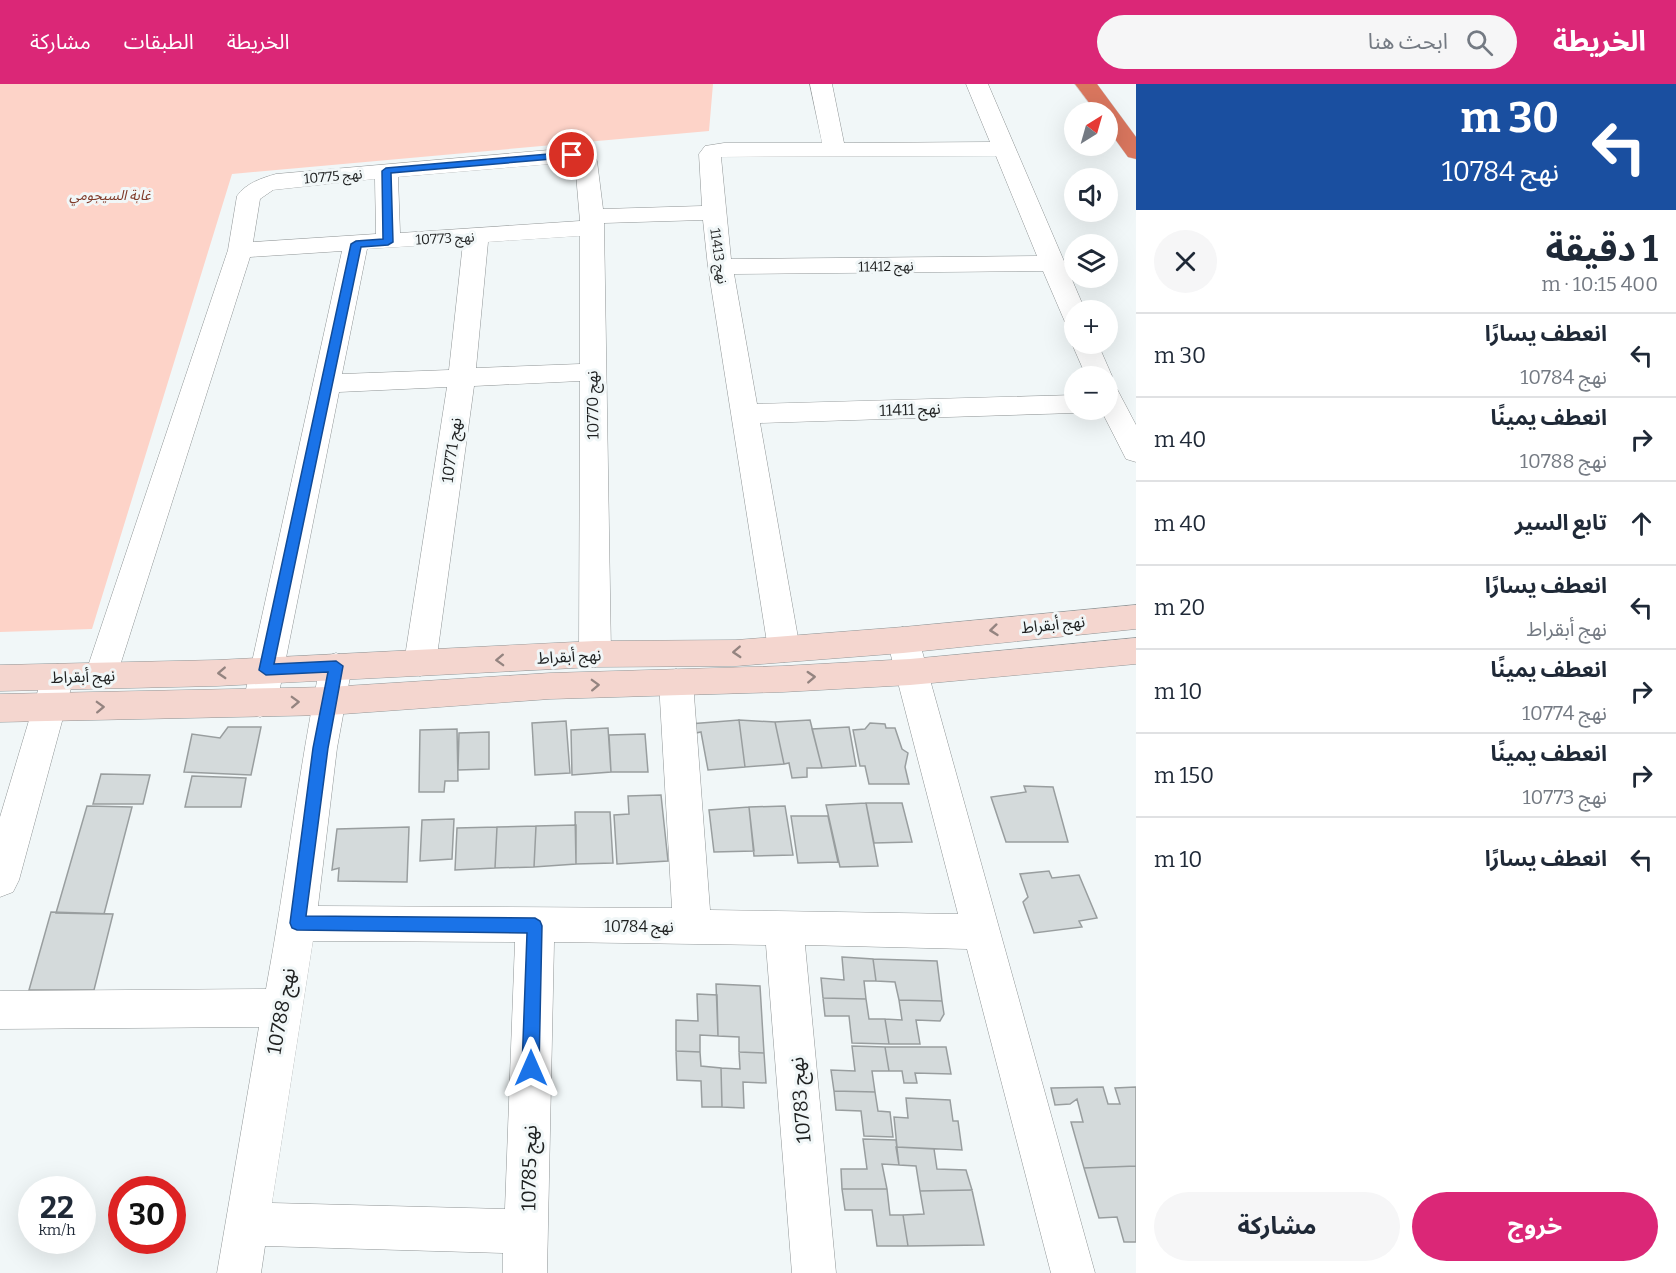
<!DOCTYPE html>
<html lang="ar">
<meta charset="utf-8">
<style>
:root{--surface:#fff;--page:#f6f6f7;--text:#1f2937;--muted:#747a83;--line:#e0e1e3;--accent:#db2777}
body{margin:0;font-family:Bitter,"Noto Sans Arabic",serif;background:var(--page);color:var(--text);direction:rtl;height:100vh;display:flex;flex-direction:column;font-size:22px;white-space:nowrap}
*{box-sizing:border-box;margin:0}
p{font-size:20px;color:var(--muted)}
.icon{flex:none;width:33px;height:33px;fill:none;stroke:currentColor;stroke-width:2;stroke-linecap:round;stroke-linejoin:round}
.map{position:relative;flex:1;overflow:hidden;direction:ltr}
.panel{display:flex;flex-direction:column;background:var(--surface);width:540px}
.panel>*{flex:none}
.hud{background:#1a4fa0;color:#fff;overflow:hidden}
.needle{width:39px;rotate:37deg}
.tools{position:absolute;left:1064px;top:18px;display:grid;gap:12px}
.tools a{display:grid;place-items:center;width:54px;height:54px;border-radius:50%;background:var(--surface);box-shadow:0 6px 24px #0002;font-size:30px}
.speed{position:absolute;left:18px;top:1092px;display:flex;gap:12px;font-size:30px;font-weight:700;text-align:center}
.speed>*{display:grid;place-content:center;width:78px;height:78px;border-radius:50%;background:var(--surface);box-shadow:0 6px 24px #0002;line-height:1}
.speed small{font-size:15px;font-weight:400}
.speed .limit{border:9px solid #d22;background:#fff;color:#111}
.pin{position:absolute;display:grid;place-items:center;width:51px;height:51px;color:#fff;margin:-26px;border:3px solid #fff;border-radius:50%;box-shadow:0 2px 6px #0007}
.me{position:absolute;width:66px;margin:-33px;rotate:0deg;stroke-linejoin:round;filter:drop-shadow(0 0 4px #0008)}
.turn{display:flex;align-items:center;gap:21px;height:126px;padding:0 18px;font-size:27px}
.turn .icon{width:78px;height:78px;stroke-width:2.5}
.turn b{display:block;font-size:42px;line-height:51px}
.round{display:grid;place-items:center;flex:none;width:63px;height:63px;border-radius:32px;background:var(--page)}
.summary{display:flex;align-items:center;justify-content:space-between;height:102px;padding:0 18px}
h1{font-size:36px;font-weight:700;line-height:45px}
.action{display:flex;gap:12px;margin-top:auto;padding:12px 18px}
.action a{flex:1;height:69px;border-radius:36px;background:var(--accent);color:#fff;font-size:24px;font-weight:700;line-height:69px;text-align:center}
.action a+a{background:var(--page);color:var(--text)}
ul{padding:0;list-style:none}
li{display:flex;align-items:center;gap:18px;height:84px;padding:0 18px;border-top:2px solid var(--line)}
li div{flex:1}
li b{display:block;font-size:22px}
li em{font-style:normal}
header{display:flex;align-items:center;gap:36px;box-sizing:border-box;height:84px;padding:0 30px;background:var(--accent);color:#fff}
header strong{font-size:28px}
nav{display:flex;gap:33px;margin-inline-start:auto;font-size:21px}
.search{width:420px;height:54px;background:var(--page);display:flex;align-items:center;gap:15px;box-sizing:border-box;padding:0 21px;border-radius:33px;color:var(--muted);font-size:22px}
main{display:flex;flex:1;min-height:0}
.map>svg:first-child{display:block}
.green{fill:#fdd3c8}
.building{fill:#d4dadb;stroke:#999e9f;stroke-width:1.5}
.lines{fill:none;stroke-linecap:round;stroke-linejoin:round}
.street-casing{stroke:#909596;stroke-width:1}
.secondary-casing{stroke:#909596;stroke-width:1}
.highway-casing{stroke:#d2d2d2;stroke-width:1}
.street{fill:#fff;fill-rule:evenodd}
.secondary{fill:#f4d6cf;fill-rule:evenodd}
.highway{fill:#d9765e;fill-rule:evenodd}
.oneway{stroke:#948480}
.route{fill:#1a73e8;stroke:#114b97;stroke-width:1.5}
.labels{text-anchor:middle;stroke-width:6;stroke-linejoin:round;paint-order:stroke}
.far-street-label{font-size:14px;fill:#1e2020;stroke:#f1f7f8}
.far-park-label{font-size:14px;font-style:italic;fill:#7e3928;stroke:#f1f7f8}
.street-label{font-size:16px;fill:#1e2020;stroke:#f1f7f8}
.near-street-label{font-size:20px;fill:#1e2020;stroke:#f1f7f8}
</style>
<header>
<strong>الخريطة</strong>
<div class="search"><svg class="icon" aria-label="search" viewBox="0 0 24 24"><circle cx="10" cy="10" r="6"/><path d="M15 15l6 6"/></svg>ابحث هنا</div>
<nav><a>الخريطة</a><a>الطبقات</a><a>مشاركة</a></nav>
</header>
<main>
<section class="panel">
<div class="hud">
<div class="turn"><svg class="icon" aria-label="left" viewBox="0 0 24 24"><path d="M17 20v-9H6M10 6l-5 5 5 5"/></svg><div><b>30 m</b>نهج 10784</div></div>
</div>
<div class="summary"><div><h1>1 دقيقة</h1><p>400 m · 10:15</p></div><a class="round"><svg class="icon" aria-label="close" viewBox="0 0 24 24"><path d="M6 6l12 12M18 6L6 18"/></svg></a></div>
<ul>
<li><svg class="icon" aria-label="left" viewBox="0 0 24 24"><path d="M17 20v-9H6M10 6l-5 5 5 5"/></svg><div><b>انعطف يسارًا</b><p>نهج 10784</p></div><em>30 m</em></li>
<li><svg class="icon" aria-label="right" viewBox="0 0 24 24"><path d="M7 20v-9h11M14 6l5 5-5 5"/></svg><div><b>انعطف يمينًا</b><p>نهج 10788</p></div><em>40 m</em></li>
<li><svg class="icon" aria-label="ahead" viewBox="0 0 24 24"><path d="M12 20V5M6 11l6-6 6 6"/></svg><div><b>تابع السير</b></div><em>40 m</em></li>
<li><svg class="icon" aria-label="left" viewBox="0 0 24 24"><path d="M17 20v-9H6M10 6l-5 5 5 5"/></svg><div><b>انعطف يسارًا</b><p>نهج أبقراط</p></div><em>20 m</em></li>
<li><svg class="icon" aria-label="right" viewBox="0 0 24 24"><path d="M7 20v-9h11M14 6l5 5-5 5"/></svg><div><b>انعطف يمينًا</b><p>نهج 10774</p></div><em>10 m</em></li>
<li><svg class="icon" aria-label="right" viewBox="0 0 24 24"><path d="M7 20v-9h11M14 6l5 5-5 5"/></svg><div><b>انعطف يمينًا</b><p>نهج 10773</p></div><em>150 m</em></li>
<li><svg class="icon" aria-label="left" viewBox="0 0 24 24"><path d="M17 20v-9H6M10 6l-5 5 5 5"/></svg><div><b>انعطف يسارًا</b></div><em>10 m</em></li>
</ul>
<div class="action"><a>خروج</a><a>مشاركة</a></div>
</section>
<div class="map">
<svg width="1136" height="1189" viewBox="0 0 1136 1189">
<rect width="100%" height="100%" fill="#f1f7f8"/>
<!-- green -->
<path class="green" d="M0 0H713L709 47 232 90 92 545 0 548Z"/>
<!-- building -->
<path class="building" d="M739 636 775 638 784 680 745 683Z
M739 636 745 683 708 686 701 648 691 650 689 640Z
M810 636 822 684H807V693L792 694 789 679 784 680 775 638Z
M566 637 570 689 535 691 532 639Z
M870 639 885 640 886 644H895L902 665 908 669 905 683 909 700H869L865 682H860L853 646 865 645Z
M228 643H261L251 691 184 688 192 650 220 654Z
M849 643 856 682 822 684 812 645Z
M608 644 611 688 572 691 571 646Z
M457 645 458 697H445L444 708H419L420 646Z
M489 648V685L458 686 459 649Z
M645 650 648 688H611L609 651Z
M101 690 150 691 143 720H93Z
M192 692 246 694 241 723H185Z
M1024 702 1053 703 1068 758H1006L991 713 1026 708Z
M661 711 668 777 617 780 614 731 629 730 628 712Z
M866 719H902L912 758 874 759Z
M866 719 878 782 840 783 826 721Z
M87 722 132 723 104 830 56 829Z
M785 722 793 771 754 772 749 723Z
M749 723 754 767 714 768 709 726Z
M575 728H610L613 779 576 780Z
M791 732H828L838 778 798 779Z
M454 735 452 775 420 777 422 736Z
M576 741V780L534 783 536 742Z
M536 742 534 783 495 784 497 743Z
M409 743 407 798 338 797 339 784 332 786 337 745Z
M497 743 495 784 455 786 457 744Z
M1049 787 1052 794 1079 791 1097 834 1079 837 1082 843 1034 849 1023 818 1028 813 1020 790Z
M51 828 113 830 94 906H29Z
M842 873 873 875 876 897H864L866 915 823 914 821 894 844 896Z
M873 875 937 877 942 917 899 916 895 898 876 897Z
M716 900 760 902 764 969 739 968V953L718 952Z
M697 910 717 911 718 952 700 951V968L676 967V936L698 937Z
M823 914 866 915 869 935H885L889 960 852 959 849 932H825Z
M899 916 942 917 944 930 940 937 916 936 920 960H889L885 935 902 936Z
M852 962 885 963 889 987H872L875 1008 834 1007 831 986 855 987Z
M885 963H946L951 990 915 989 917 999H904L902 987H889Z
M676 967 700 968 701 982 721 984 722 1023H702L701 997 677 996Z
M739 968 764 969 766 999 743 998 744 1024 722 1023 721 984 740 985Z
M1103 1003 1108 1020H1120L1115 1004 1136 1003V1082L1084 1084 1071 1038H1083L1077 1015 1070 1020 1055 1021 1051 1004Z
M834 1007 875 1008 878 1027 890 1028 893 1053 864 1052 861 1027 836 1026Z
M906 1014 950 1016 953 1037H958L962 1066 897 1063 894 1033 908 1034Z
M863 1055 896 1056 899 1081 882 1080 887 1105H842L841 1085H867Z
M896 1063 934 1065 937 1085 966 1086 972 1106 920 1107 916 1082 899 1081Z
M1136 1082V1158H1124L1117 1133 1099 1134 1084 1084Z
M842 1105H887L890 1131H903L908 1162H877L872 1126H845Z
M972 1106 984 1161 908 1162 903 1131 924 1130 920 1107Z"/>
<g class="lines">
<defs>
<path id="street" d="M810 0H832L844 59 990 58 966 0H988L1085 226H1074V240L1065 238 1043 187 734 190 757 320 1074 311V326H1084L1074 329 760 339 800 565 795 574 784 578 773 574 768 565 708 183 703 136 604 139 611 570 606 579 595 583 584 579 579 570 580 297 474 302 436 579 432 588 420 592 408 588 404 579 447 303 339 308 277 619 272 629 260 633 248 629 243 619 342 167 250 173 117 591 113 600 101 604 89 600 85 591 228 166 237 112C246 99 262 94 276 90L572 64 591 67 597 77 603 125 702 122 699 70 705 62 724 59H822ZM996 72 1037 172 731 175 721 73ZM575 78 580 137 400 149 398 93ZM375 95 376 150 253 158 260 115 273 106ZM580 152V280L476 284 488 158ZM463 159 449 286 342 290 367 165Z
M1074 257V260H1098L1112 292 1109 298 1107 292H1086L1072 260Z
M1107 302 1117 305 1136 341V378L1126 375 1101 326H1107Z
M903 543 914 547 919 556 1095 1189H1051L967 865 805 861 836 1189H792L766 861 554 858 547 1189H503V1169L265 1162 261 1189H217L259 943 0 945V907L266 905C286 798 298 689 320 582L324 573 336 569 348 573 352 582 337 664 318 822 672 824 659 598 664 589 676 585 688 589 693 598 710 826 958 830 887 556 892 547ZM313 857 515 858 505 1125 272 1119Z
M58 580 70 584 74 593 19 796 13 808 0 813V733L42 593 46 584Z"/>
<path id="secondary" d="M1136 521V545L903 569 736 582 595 583 217 602 0 607V581L217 576 595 557 736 556 903 543Z
M1136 554V580L910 601 783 608 550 615 329 631 0 638V610L329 603 550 589 783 582 910 575Z"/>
<path id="highway" d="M1075 0H1097L1136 53V75L1128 73 1107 44V28H1096Z"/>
</defs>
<!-- street casing -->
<use href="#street" class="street-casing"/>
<!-- secondary casing -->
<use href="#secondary" class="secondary-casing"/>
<!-- highway casing -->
<use href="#highway" class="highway-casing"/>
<!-- street -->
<use href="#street" class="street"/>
<!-- secondary -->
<use href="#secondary" class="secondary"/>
<!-- highway -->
<use href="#highway" class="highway"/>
</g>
<!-- one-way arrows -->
<defs><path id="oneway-chevron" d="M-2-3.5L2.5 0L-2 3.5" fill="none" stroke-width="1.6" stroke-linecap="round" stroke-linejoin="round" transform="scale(1.5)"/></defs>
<g class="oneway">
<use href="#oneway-chevron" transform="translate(994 546) rotate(174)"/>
<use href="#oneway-chevron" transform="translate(737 568) rotate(177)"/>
<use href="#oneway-chevron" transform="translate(500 576) rotate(178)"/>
<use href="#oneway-chevron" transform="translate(222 589) rotate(177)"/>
<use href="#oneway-chevron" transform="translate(811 593) rotate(-3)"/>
<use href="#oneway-chevron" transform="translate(595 601) rotate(-2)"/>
<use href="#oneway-chevron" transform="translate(295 618) rotate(-2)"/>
<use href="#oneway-chevron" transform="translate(100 623) rotate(-2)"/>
</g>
<!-- route -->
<path class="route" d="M572 68 575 69V73L391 89 393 158 388 161 361 163 274 580 336 577 343 582 328 664 306 832 535 834 540 837 542 842 539 984 537 990 531 993 525 990 522 984 527 849 297 846 292 844 290 839 313 664 328 588 266 591 259 586 351 160 356 157 383 155 382 87 386 84Z"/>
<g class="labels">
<!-- far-street labels -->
<g class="far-street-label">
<text transform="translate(333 92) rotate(-5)" y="5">نهج 10775</text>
<text transform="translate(445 154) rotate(-3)" y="5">نهج 10773</text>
<text transform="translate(719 172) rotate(82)" y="5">نهج 11413</text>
<text transform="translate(886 182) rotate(-1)" y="5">نهج 11412</text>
</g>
<!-- far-park labels -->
<g class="far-park-label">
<text x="110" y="116">غابة السيجومي</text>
</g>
<!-- street labels -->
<g class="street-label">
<text transform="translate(592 321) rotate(-91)" y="6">نهج 10770</text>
<text transform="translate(910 325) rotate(-2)" y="6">نهج 11411</text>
<text transform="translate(451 366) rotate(-82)" y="6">نهج 10771</text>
<text transform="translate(1053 540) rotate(-6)" y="6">نهج أبقراط</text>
<text transform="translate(569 572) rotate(-3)" y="6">نهج أبقراط</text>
<text transform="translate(83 592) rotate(-2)" y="6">نهج أبقراط</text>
<text x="639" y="848">نهج 10784</text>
</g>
<!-- near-street labels -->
<g class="near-street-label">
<text transform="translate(281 927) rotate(-80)" y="7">نهج 10788</text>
<text transform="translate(800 1016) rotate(-95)" y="7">نهج 10783</text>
<text transform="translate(529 1084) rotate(-89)" y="7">نهج 10785</text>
</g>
</g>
</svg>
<div class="tools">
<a><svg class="needle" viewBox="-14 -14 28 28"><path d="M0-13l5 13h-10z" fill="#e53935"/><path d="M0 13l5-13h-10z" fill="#747a83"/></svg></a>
<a><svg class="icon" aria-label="sound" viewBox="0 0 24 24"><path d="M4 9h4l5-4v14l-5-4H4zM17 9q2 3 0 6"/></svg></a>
<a><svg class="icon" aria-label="layers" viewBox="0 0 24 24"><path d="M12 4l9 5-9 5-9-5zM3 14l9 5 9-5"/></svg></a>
<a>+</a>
<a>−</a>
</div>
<div class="speed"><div>22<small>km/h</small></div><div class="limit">30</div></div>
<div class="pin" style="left:572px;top:71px;background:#d93025"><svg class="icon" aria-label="arrive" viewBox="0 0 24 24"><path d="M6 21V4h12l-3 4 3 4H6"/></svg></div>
<svg class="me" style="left:531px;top:984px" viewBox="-20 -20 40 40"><path d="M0-17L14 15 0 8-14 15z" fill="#1a73e8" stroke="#fff" stroke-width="4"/></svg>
</div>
</main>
